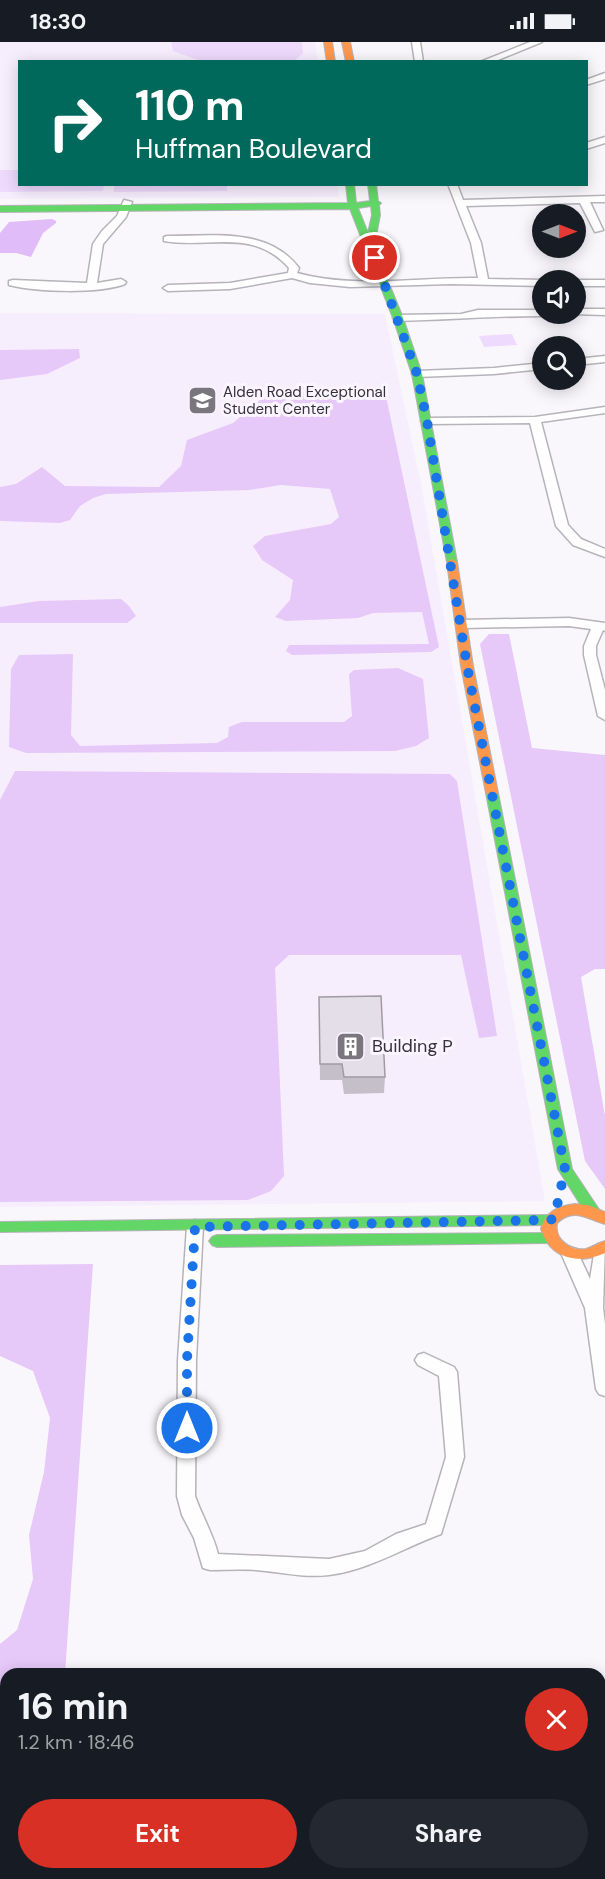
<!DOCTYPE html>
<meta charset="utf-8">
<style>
:root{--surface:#171b24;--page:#242831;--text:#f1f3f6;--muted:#9ea1a6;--accent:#d93025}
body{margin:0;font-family:"DM Sans",sans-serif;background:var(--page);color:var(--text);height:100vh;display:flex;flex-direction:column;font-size:22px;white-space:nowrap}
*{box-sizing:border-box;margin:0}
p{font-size:20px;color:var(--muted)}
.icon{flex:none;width:33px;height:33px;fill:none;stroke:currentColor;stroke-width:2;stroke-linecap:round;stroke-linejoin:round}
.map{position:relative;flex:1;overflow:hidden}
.side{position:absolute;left:0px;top:1626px;width:606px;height:212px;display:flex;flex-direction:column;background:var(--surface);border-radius:18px 18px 0 0;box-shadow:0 3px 15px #0003}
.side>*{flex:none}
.banner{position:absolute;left:18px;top:18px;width:570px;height:126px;border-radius:0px;box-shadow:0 3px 15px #0003;background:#00695c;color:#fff;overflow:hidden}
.needle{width:39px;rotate:90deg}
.fabs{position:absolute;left:532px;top:162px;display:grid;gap:12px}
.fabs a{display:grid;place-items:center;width:54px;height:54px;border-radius:50%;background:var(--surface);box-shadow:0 3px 15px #0003;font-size:30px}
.pin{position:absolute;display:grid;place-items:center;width:51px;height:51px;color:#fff;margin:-26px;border:3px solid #fff;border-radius:50%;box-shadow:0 2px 6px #0007}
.me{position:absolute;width:66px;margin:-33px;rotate:0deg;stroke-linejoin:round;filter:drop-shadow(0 0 4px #0008)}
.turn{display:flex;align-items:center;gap:21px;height:126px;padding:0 18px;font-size:27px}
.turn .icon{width:78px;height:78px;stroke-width:2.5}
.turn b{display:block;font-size:42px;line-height:51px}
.round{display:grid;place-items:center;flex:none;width:63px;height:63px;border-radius:32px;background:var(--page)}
.summary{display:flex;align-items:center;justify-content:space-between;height:102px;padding:0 18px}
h1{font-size:36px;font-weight:700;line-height:45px}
.primary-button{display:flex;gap:12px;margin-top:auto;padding:12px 18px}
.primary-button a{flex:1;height:69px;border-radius:36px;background:var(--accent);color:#fff;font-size:24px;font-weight:700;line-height:69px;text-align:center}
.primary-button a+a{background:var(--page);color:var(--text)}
.status{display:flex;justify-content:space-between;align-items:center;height:42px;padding:0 30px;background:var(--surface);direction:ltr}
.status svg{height:16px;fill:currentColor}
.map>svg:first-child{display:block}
.built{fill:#f7eefd}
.green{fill:#eedafd}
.forest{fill:#e6c8f9}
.water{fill:#e0bcf8}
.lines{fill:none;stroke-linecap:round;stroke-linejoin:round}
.street-casing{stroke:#b6b3b9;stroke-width:3}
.fast-casing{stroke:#b6b3b9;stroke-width:2}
.slow-casing{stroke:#b6b3b9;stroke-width:2}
.street{fill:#fefeff;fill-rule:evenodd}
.fast{fill:#63d668;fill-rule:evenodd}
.slow{fill:#ff974d;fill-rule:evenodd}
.wall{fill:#c4bfc8}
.building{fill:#e4dee8;stroke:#a09ba2;stroke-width:1.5}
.route{stroke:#1a73e8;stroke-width:10;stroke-dasharray:0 18}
.labels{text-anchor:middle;stroke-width:6;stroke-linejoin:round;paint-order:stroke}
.far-poi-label{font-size:15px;fill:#353039;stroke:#faf5fe;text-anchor:start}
.poi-label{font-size:18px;fill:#353039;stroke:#faf5fe;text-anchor:start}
</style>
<div class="status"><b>18:30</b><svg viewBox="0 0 49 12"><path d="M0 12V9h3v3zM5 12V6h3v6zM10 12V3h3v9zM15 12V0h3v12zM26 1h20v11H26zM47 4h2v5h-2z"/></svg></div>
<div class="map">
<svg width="605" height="1837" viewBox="0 0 605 1837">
<rect width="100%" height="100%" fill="#faf7fc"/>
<!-- built -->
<path class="built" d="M0 0H315L318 19 20 20V142H337L339 155 0 157Z
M0 271 385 272 422 447 545 1159 0 1165Z"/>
<!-- green -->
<path class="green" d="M171 0H302L303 11 294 19H201L173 9Z
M0 128H19L20 142 104 143 103 149 0 150Z
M114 143H227V149L114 150Z
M512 292 517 303 484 305 479 294Z"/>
<!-- forest -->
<path class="forest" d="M79 307 80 316 47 332 0 338V308Z
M384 345 439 605 431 610 292 613 286 609 289 603 429 602 422 570 373 571 358 576 286 579 275 575 290 558 293 538 262 518 253 504 265 494 331 482 339 475 330 447 281 443 250 448 106 452 93 456 80 464 70 478 60 481 0 479V445L16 442 42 425 65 444 159 445 181 424 187 398 233 381 261 357 291 350Z
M121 557 129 564 136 574 127 581H0V565L39 559Z
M489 592H509L532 706 605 713V927H595L581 935 605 1074V1147L585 1119 480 602Z
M73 612 71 693 80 704 217 701 228 695 229 685 242 680H344L352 674 349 632 354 628 398 626 423 637 429 696 416 704 395 709 26 711 9 705 11 627 19 613Z
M15 729 450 732 457 739 497 994 479 996 461 913H289L275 926 284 1134 271 1149 248 1158 0 1160V758Z
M93 1222 65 1632H6V1832H46L45 1837H0V1602L17 1588 33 1537 29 1493 44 1430 50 1376 33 1329 0 1314V1223Z"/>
<!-- water -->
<path class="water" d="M52 177 56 179V181L43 191 31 215 16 211H0V191L9 180Z
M600 1809 604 1837H379V1832H600Z"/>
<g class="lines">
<defs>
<path id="street" d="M412 0H420L423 20H415Z
M530 0H542L493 20H480Z
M605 31V37L586 43V38Z
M605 95V101L586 107V101Z
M448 142H457L463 158 605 154V160H590L603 188 595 190 580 161 466 164 481 201 488 237 543 238H545H543V244L451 242 350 245 310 241 292 236 230 247 168 249 163 246 168 243 230 241 288 231 289 226C253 185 209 207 164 199V195L167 194C213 194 268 185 299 226L297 231C356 247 418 235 478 236L471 201Z
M124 158 132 160 126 175 103 202 97 241 121 237 126 240 125 242C99 252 36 250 9 243V239L13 238 87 241 93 202 102 189 117 174Z
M574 238H605V244H576V238Z
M576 267H605V273L572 272H576Z
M478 268H543V272H548L543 274C494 274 447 278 398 279L393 276 398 273 461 272Z
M605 314V320L576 323V317Z
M543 321V327L494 332 417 335 412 332 417 329 494 326Z
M605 365V371L541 380 568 483 581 497 605 507V515L573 503 556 484 530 381 427 382 421 379 427 376 535 375Z
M569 576 605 581V589L603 588 596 604V613L605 648V678L598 674 584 613V604L591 587 569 584 462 586 456 582 462 578Z
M195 1178 201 1180 203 1184 196 1318 195 1454C202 1474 213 1492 218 1512L329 1517 365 1509 396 1492 426 1482 446 1415 439 1334 418 1323 415 1318 418 1313 424 1311 454 1325 457 1330 464 1415 441 1492C403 1506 369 1528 329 1533 304 1536 280 1530 256 1528 241 1527 225 1528 210 1528L203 1526 194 1496 182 1473 177 1454 178 1318 187 1184 189 1180Z
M605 1200 603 1266 605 1282V1354L599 1352 596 1347 585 1266 561 1211 564 1207 570 1205 576 1207 590 1237 595 1206 598 1202Z
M600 1701H605V1719H600Z
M194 1832H217L215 1837H191Z"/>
<path id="fast" d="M346 142H354L356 161 370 159 368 142H376L378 159 381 161 379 163 380 173 374 205 403 276 422 332 457 520 456 522 452 523 447 520 412 332 393 276 350 167 0 170V164L348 161ZM371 164 372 173 368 191 358 166Z
M492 747 498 751 572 1127 600 1169 597 1173H587L558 1127 486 751Z
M551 1173 556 1174 559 1178 556 1182 551 1183 0 1190V1180Z
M548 1191 553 1192 556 1196 553 1200 548 1201 217 1205 212 1203 209 1199 212 1195 217 1193Z"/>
<path id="slow" d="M324 0H332L335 20H327Z
M342 0H350L354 20H346Z
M452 517 457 520 473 624 498 751 492 755 486 751 461 624 447 520Z
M575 1162 588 1163 605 1170V1182C587 1177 574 1165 557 1181 554 1198 571 1209 586 1207 592 1205 599 1201 605 1199V1211C579 1223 550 1217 541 1187 545 1170 558 1164 575 1162Z"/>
</defs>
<!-- street casing -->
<use href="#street" class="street-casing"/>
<!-- fast casing -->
<use href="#fast" class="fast-casing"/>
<!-- slow casing -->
<use href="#slow" class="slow-casing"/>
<!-- street -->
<use href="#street" class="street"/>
<!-- fast -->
<use href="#fast" class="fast"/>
<!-- slow -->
<use href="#slow" class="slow"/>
</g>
<!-- wall -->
<path class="wall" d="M319 955 385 1035 384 1051 344 1052 342 1038H320Z"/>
<!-- building -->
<path class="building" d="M381 954 385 1035H344L342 1022H320L319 955Z"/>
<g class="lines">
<!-- route -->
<path class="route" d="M187 1386V1318L195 1185 551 1178 555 1173 565 1127 467 624 427 379 417 332 375 216"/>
</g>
<!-- icons -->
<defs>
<symbol id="school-square" viewBox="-11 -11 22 22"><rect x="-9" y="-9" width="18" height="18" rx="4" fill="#7a767d" stroke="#faf5fe"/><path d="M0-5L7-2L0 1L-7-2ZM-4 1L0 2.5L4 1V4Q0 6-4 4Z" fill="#fff"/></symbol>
<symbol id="building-square" viewBox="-11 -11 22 22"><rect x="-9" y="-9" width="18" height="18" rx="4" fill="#7a767d" stroke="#faf5fe"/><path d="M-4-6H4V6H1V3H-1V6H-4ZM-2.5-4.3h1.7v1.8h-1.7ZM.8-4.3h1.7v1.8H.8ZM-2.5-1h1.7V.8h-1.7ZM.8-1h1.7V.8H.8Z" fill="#fff"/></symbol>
</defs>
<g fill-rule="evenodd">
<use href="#school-square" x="186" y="342" width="33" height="33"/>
<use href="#building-square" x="334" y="988" width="33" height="33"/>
</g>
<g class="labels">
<!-- far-poi labels -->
<g class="far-poi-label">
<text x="223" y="355">Alden Road Exceptional<tspan x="223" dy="17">Student Center</tspan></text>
</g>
<!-- poi labels -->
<g class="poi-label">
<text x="372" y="1010">Building P</text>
</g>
</g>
</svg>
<div class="fabs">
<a><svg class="needle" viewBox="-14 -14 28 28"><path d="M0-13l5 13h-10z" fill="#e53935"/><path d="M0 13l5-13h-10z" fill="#9ea1a6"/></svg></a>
<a><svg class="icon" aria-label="sound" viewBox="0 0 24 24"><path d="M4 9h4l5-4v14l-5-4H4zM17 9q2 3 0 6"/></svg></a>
<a><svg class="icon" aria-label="search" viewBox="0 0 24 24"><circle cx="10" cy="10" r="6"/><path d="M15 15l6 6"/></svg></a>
</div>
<div class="pin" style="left:375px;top:216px;background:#d93025"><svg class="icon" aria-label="arrive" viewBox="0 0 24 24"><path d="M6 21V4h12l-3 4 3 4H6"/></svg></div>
<svg class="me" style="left:187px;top:1386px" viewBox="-20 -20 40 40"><circle r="17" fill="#1a73e8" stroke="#fff" stroke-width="3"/><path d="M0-11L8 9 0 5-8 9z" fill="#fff"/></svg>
<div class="banner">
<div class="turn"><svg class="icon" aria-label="right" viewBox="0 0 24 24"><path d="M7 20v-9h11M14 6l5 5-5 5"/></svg><div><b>110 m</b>Huffman Boulevard</div></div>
</div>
<section class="side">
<div class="summary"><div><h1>16 min</h1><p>1.2 km · 18:46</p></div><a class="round" style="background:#d93025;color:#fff"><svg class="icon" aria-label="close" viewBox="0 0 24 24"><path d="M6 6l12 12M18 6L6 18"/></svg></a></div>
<div class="primary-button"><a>Exit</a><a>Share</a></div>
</section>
</div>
